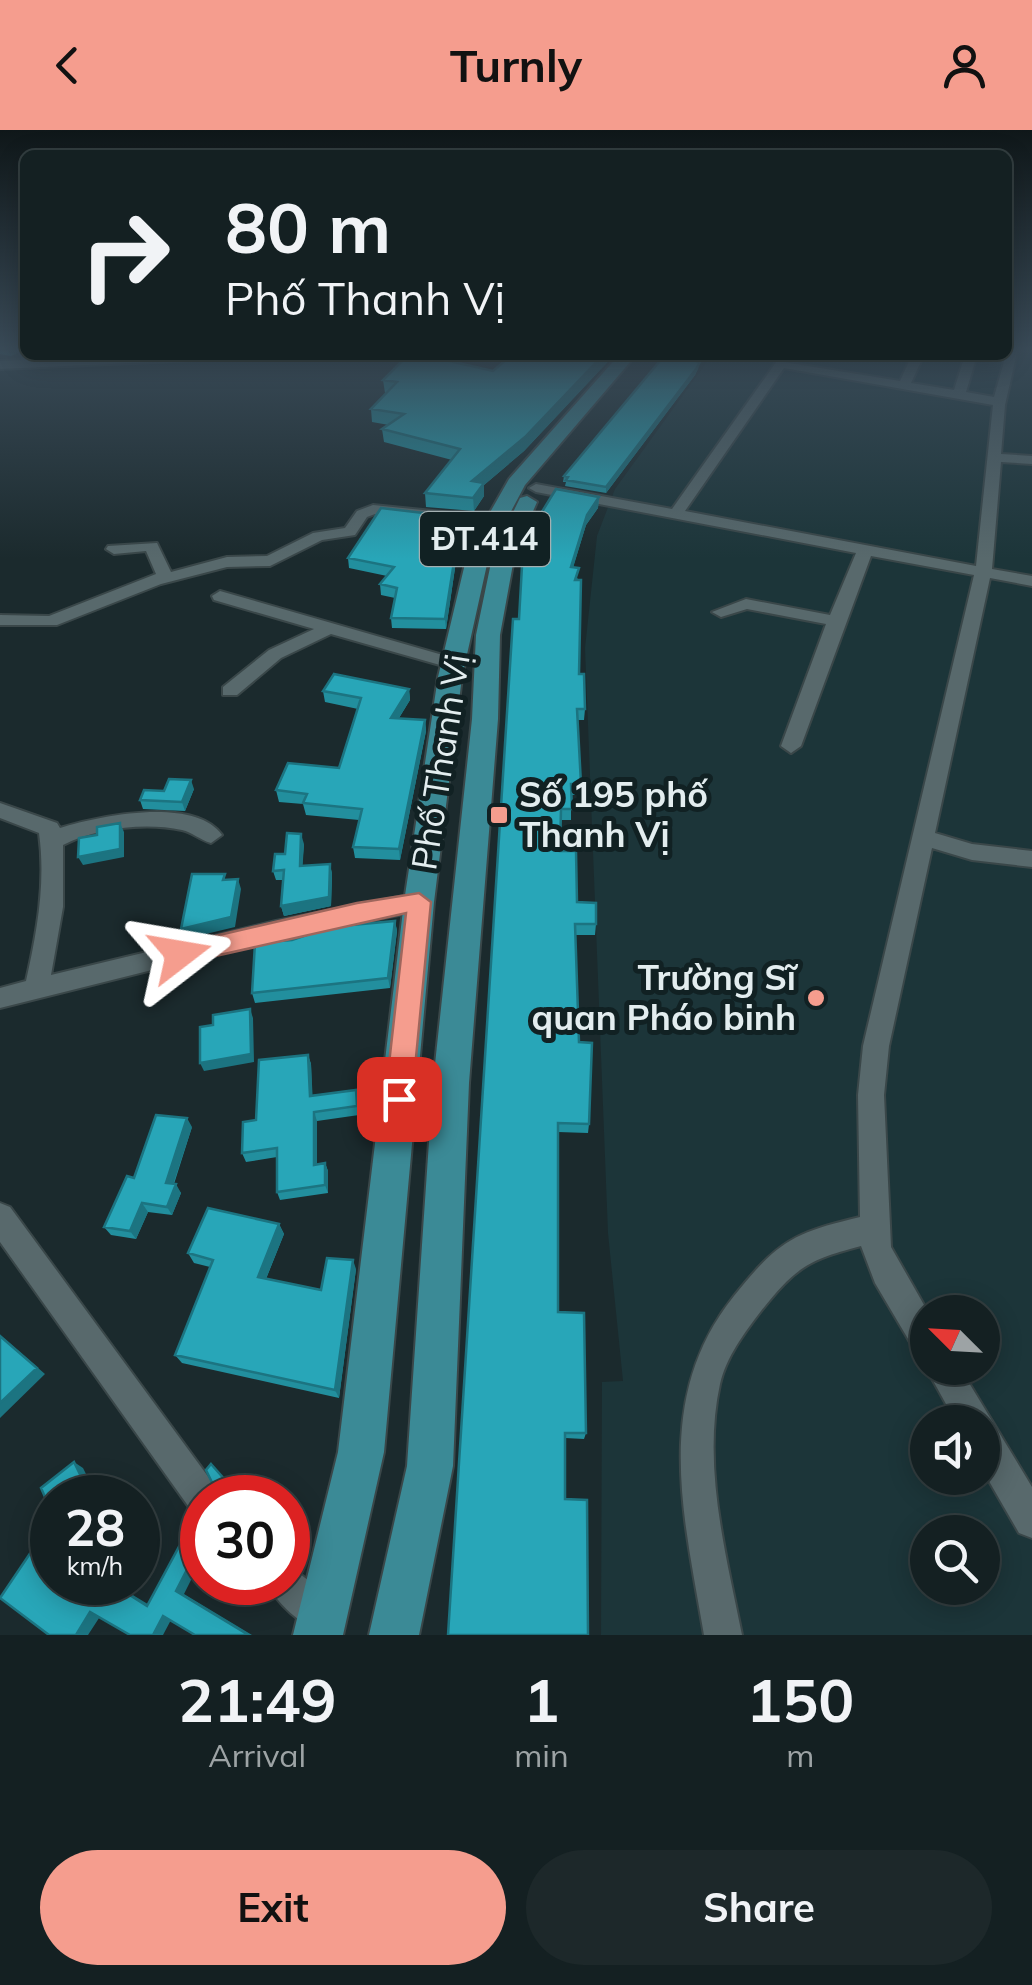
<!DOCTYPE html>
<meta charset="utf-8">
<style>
:root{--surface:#142022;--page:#1d282a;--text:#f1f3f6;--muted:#9da3a5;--line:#333e40;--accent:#f59d8e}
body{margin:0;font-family:Mulish,sans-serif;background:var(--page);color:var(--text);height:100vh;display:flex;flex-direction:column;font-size:38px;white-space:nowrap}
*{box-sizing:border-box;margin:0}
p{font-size:32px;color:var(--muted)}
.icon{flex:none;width:55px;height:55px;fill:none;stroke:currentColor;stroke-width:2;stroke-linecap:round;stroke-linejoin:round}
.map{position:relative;height:1505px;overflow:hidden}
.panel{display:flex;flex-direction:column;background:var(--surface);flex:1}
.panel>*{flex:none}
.top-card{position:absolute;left:20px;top:20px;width:992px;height:210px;border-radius:15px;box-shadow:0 5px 25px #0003,0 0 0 2px var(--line);background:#142022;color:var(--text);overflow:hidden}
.needle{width:65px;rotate:294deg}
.buttons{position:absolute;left:910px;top:1165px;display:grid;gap:20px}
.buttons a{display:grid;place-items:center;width:90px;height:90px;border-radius:50%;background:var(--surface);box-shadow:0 5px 25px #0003,0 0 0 2px var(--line);font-size:50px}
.speed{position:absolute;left:30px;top:1345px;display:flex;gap:20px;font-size:50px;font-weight:700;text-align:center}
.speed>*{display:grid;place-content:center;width:130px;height:130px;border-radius:50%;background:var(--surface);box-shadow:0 5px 25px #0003,0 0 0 2px var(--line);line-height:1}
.speed small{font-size:25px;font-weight:400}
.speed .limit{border:15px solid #d22;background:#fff;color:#111}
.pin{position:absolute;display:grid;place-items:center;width:85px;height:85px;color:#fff;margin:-42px;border-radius:20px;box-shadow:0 5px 15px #0006}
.me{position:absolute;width:110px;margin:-55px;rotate:76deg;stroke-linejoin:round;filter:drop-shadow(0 0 8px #0008)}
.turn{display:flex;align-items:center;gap:35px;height:210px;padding:0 40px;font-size:45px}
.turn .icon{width:130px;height:130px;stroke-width:2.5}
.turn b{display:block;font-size:70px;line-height:85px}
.eta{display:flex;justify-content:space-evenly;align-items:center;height:170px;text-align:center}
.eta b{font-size:60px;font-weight:700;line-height:70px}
.action{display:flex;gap:20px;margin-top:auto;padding:20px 40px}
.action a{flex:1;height:115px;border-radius:60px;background:var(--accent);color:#111;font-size:40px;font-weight:700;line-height:115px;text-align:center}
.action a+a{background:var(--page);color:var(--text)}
header{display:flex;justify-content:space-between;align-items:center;height:130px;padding:0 40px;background:var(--accent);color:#111;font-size:45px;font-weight:700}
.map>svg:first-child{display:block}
.built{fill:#1c3539;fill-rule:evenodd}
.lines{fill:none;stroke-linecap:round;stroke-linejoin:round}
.minor-casing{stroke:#3a4749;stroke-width:4}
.major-casing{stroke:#3a4749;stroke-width:4}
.minor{fill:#58696c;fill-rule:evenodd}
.major{fill:#3b8a96;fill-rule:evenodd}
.wall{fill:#228f9e}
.shaded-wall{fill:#1c7481}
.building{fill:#28a6b8;stroke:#1c7481;stroke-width:2.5}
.route{fill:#f59d8e;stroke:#9f665c;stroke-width:2.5}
.poi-dot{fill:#f59d8e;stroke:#112123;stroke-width:4}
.labels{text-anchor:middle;stroke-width:10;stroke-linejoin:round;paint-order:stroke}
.shield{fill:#112123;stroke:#a4b0b2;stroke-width:2.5}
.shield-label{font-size:32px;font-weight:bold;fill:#e3edef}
.street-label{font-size:35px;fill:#e3edef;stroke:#112123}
.poi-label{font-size:35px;font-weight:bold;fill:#e3edef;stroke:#112123;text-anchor:start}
</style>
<header><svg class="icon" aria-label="back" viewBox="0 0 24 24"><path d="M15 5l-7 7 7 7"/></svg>Turnly<svg class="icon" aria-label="person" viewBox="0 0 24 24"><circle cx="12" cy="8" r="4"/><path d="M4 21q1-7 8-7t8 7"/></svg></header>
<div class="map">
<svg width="1032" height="1505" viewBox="0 0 1032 1505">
<rect width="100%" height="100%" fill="#1b2a2d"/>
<!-- built -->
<path class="built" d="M1008 218H1032V1505H601L602 1252 623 1251 608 1103 585 518 597 406 615 359 707 232 671 225H1008ZM928 1182H982V1238H928ZM928 1292H982V1348H928ZM928 1402H982V1458H928Z"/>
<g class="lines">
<defs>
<path id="minor" d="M1008 218H1018L1005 275 1001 324 1032 326V334L1001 332 992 439 1032 446V456L990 448 935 703 972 714 1032 721V737L972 730 932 718 889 916 884 965 891 1117 928 1182V1229L917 1224 875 1153 861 1116C808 1130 796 1137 761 1181 745 1202 726 1227 720 1254 702 1336 726 1424 742 1505H704C684 1387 652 1268 734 1166 778 1111 793 1103 860 1087L858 965 863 916 974 445 871 426 801 616 791 623 781 616 826 494 747 479 721 487 712 482 746 469 830 485 856 423 536 362 529 358 536 354 672 379 777 231 900 251 912 225H924L911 253 954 260 965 225H977L966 262 994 267ZM784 238 993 275 976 436 685 381Z
M139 225H223L217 229 0 239V231Z
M373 375 492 387 500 392 492 397 375 384 367 387 355 405 322 410 270 436 227 437 161 454 57 495H0V485L49 486 156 444 146 421 114 424 106 419 108 416 157 413 171 442 227 427 267 426 313 403 345 398 357 381Z
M220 461 460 530 463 534 454 539 331 504 281 528 237 565H223V557L269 520 314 499 214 470 212 466Z
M0 673 57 693 60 698C99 686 194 666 222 705L211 713C200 710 192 702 182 700 145 692 96 698 63 715V777L51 845 276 791 419 763 427 766 430 772 427 778 419 781 276 809 0 878V858L26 851C37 802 46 753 39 703L0 688Z
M0 1073 10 1077 215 1356 220 1368H202V1385L191 1380 0 1112Z
M928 1234V1238H960L1032 1357V1408L1019 1403 982 1339V1292H956L926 1238Z
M288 1435 337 1472 343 1485 337 1498 324 1504C302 1495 276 1474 267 1452H288Z"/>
<path id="major" d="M619 225H636L525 355 490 421 462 547 434 772 384 1322 343 1505H293L338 1322 404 772 438 547 468 421 509 349Z
M527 366 537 372 515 423 500 505 498 589 469 953 453 1336 419 1505H369L407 1336 433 953 472 589 476 505 493 423 520 368Z"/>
</defs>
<!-- minor casing -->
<use href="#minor" class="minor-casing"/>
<!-- major casing -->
<use href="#major" class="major-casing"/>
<!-- minor -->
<use href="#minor" class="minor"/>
<!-- major -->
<use href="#major" class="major"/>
</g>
<!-- wall -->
<path class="wall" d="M0 218 25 219 11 226 0 224Z
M557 225H614L524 321 484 355V366L474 381 426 377 425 363 452 330 384 312 382 299 389 295 372 292 371 279 386 263H385L383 250 464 226 458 233 493 241 551 230Z
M699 237 695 245 606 363 565 356 566 352H563L564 346Z
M599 367 598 378 586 395 573 437 578 450 579 544 585 579 584 590H578L581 654 580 665H571V690H561L560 721 577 772 596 794 595 805H575L579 912 589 994 588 1003 558 1002V1182L586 1303 584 1309 565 1308 448 1505 519 489Z
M466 388 465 411H459L446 499 392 498 391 488 395 468 381 465 380 454 387 446 349 438 348 428Z
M409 559 410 570 399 588 425 590 426 601 400 730 355 728 353 717 359 690 306 685 303 674 279 672 276 660 339 638 358 579 325 572 323 561Z
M194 659 185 681 143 679 140 670 164 661Z
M304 714 302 736 330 734 332 744 331 776 284 786 281 776 283 750H276L273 741 285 724Z
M395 791 397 801 390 858 255 873 252 863 292 810Z
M308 925 311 934 312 965 356 960 359 985 317 991V1034L325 1033 328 1041V1063L280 1070 277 1062V1027L246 1032 242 1023 256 990Z
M192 997 174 1054 181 1063 172 1085 148 1082 136 1109 111 1105 104 1097 134 1048Z
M279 1094 284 1104 266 1149 321 1160 356 1139 339 1268 182 1233 175 1225 210 1137 194 1133 188 1123Z"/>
<!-- shaded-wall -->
<path class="shaded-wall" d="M14 218H25L11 226 9 221Z
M454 225 464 226 450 243 449 231Z
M603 225H614L524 321 484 355V366L474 381 472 351Z
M700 232 695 245 606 363V357Z
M599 367 598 378 586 395 570 448 571 437 587 385Z
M459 400V411L446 499 445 489Z
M409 559 410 570 392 599 391 588Z
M425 590 426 601 400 730 399 719Z
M191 650 194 659 185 681 182 672Z
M120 693 124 702V727L83 735 78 727Z
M301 704 304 714 302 746 300 736Z
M330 734 332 744 331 776 284 786 281 776Z
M238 749 241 759 235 797 185 809 181 799Z
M395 791 397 801 390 858 388 848Z
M250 879 253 888 254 932 204 941 200 933Z
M308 925 311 934 313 974 310 966Z
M314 982 317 991V1043L314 1035Z
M187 988 192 997 171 1061 166 1053Z
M325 1033 328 1041V1063L325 1055Z
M176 1054 181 1063 172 1085 167 1077Z
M142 1073 148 1082 136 1109 130 1101Z
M279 1094 284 1104 263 1156 258 1147Z
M353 1130 356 1139 339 1268 335 1260Z
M0 1205 45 1244 0 1288Z
M74 1332 83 1338 98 1368H87Z
M138 1413 143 1416 138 1425Z
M197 1420 202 1422V1428L184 1464 252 1505H246L176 1461Z
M109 1452H121L118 1456 156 1479 147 1476Z
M90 1482 101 1485 88 1505H76Z
M163 1486 172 1488 163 1505H153Z"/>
<!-- building -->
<path class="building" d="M408 225H454L449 231 493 241 512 225H523L551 230 557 225H603L525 307 472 351 484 353 473 368 425 363 460 319 382 299 404 284 371 279 397 252 383 250Z
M664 226 700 232 696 239 606 357 566 350 568 347 564 346Z
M556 359 599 367 587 385 571 437 579 438 575 450H581L579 544H584L585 579H577L581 654H571L572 679H561L560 721H576L577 772 596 773V794H575L579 912 592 913 589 994 558 993V1182L584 1183 586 1303H565V1369L587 1370 588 1505H448L513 489H519L522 436 532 398Z
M381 378 466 388 464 400H459L445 489 391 488 397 458 380 454 394 437 348 428Z
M334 544 409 559 391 588 425 590 399 719 353 717 362 679 303 673 307 664 276 660 288 633 339 638 361 568 323 561Z
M169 649 191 650 182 672 140 670 144 660 164 661Z
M120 693V719L78 727 79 708 97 705V697Z
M287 703 301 704 300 736 330 734 329 767 281 776 284 740 273 741 275 724H285Z
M192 744H225L223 750 238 749 231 787 181 799Z
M395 791 388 848 252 863 255 813 292 810 330 797Z
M250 879 251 924 200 933V897L213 895V885Z
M308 925 310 966 356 960 357 976 314 982V1035L325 1033V1055L277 1062V1018L242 1023 243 992 256 990 259 930Z
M156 985 187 988 166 1053 176 1054 167 1077 142 1073 130 1101 104 1097 127 1046 134 1048Z
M208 1078 279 1094 258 1147 321 1160 327 1128 353 1130 335 1260 175 1225 213 1130 188 1123Z
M0 1206 37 1238 0 1273Z
M74 1332 90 1365 87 1368H52V1383L41 1358Z
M211 1334 241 1368 205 1367 218 1365 206 1340Z
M39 1410 52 1421V1452H109L147 1476 182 1411 197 1420 176 1461 247 1504 246 1505H195L163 1486 153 1505H130L90 1482 76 1505H49L0 1468Z"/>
<!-- sky -->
<linearGradient id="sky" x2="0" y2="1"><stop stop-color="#0f1719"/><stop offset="0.51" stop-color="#394a57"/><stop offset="1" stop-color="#394a57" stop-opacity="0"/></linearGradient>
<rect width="1032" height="429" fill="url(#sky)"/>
<!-- route -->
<path class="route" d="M419 763 431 772 412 969 408 977 399 981 389 977 385 969 406 783 180 834 172 831 168 824 172 817 180 814 357 773Z"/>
<!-- markers -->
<g class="poi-dot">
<rect x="489" y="675" width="20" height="20" rx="5"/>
<circle cx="816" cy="868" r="10"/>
</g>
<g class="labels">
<!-- shield labels -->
<rect class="shield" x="420" y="382" width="130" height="54" rx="8"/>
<g class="shield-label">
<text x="485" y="420">ĐT.414</text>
</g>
<!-- street labels -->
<g class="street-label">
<text transform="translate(441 632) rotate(-81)" y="12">Phố Thanh Vị</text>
</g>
<!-- poi labels -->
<g class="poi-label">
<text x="519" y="677">Số 195 phố<tspan x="519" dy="40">Thanh Vị</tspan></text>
<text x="796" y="860" text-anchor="end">Trường Sĩ<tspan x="796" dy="40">quan Pháo binh</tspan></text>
</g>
</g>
</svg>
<div class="buttons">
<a><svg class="needle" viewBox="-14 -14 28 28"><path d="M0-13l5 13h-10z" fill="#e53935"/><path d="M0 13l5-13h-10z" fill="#9da3a5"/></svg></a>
<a><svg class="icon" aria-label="sound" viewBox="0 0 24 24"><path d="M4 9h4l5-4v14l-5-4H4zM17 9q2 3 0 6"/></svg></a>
<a><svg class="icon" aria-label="search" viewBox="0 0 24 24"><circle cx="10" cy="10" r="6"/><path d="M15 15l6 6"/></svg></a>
</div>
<div class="speed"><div>28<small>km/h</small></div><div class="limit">30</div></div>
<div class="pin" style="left:399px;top:969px;background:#d93025"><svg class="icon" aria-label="arrive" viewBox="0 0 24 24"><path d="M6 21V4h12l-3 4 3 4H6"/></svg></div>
<svg class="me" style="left:180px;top:824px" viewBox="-20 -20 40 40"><path d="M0-17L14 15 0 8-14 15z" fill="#f59d8e" stroke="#fff" stroke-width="4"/></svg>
<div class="top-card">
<div class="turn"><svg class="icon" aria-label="right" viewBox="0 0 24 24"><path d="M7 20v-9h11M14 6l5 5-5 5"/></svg><div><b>80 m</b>Phố Thanh Vị</div></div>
</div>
</div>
<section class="panel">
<div class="eta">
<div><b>21:49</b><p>Arrival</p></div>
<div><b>1</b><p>min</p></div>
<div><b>150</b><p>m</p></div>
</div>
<div class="action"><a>Exit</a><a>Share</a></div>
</section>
